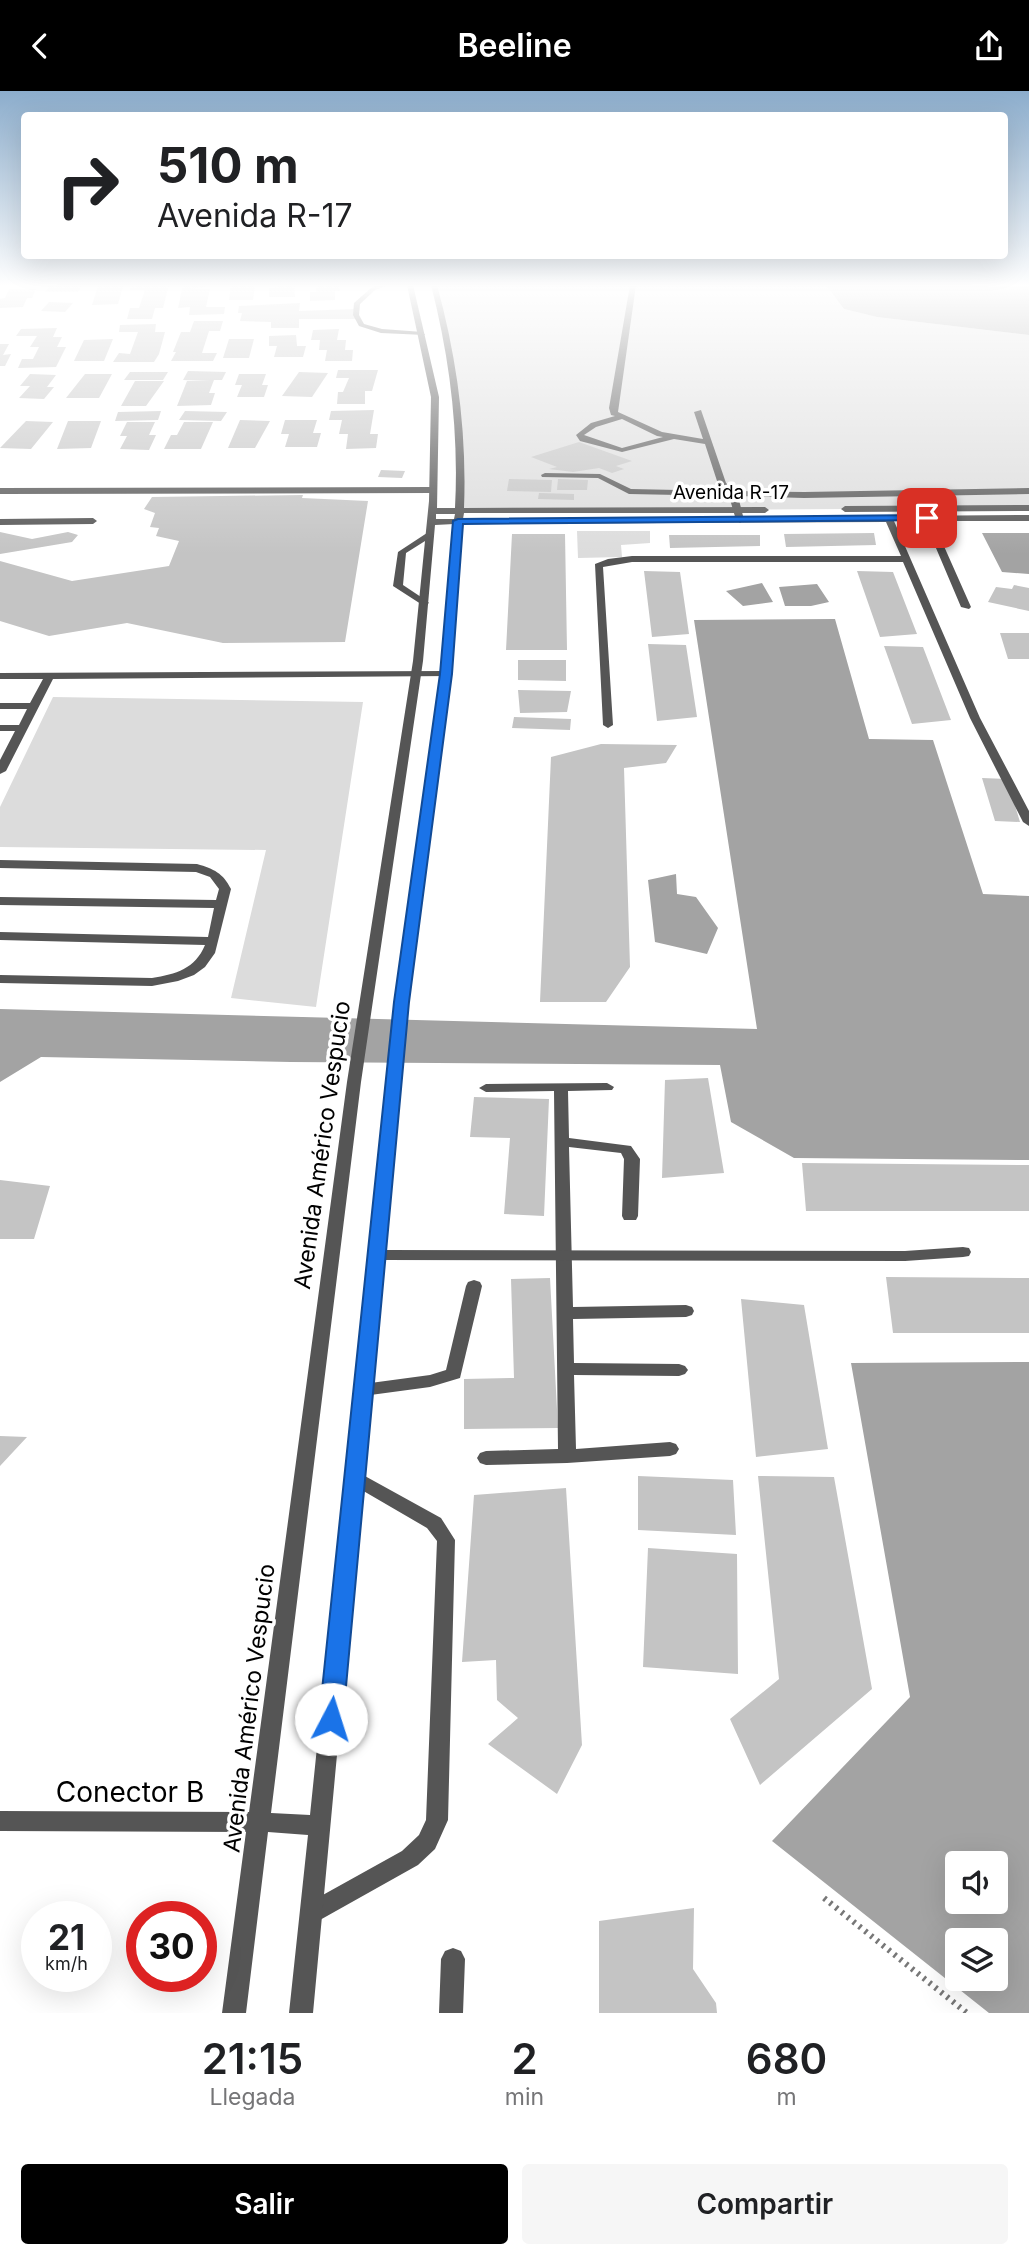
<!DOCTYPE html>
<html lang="es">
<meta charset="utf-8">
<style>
:root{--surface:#fff;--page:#f6f6f6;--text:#202124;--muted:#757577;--accent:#000}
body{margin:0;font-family:Inter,sans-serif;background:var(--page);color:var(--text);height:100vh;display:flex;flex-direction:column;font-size:26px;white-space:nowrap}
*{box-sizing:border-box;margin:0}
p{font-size:23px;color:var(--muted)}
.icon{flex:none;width:38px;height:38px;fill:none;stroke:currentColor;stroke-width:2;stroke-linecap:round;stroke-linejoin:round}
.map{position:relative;height:1922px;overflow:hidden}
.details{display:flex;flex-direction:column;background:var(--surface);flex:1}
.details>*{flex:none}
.banner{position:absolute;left:21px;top:21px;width:987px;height:147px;border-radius:7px;box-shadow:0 7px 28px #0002;background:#fff;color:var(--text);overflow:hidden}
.buttons{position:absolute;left:945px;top:1760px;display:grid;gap:14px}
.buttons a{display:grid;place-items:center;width:63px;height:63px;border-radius:7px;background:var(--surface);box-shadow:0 7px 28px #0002;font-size:35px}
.speed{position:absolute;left:21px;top:1810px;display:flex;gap:14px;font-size:35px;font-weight:700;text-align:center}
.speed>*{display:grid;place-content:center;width:91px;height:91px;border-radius:50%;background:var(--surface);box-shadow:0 7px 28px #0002;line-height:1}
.speed small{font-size:18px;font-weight:400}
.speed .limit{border:10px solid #d22;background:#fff;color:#111}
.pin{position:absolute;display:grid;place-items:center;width:60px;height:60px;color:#fff;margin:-30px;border-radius:14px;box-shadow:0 4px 10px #0006}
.me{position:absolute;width:77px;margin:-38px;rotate:5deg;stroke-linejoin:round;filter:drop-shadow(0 0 5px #0008)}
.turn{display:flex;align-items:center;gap:24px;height:147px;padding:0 21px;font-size:32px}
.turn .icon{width:91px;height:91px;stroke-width:2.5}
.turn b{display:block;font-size:49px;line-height:60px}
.eta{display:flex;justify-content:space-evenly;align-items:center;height:119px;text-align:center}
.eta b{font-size:42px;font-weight:600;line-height:49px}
.action{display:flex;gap:14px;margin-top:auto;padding:14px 21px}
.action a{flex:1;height:80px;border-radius:7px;background:var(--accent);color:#fff;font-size:28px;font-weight:600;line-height:80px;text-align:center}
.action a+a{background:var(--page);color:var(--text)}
header{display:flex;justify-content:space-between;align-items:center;height:91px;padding:0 21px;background:var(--accent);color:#fff;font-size:32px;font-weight:600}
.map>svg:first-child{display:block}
.green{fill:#dcdcdc}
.water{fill:#a3a3a3;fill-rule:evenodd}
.building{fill:#c4c4c4}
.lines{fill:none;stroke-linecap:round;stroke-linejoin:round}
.path{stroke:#777;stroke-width:6;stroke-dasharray:2.5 5;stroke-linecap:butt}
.lane{fill:#555;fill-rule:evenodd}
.street{fill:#555;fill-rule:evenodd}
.route{fill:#1a73e8;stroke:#114b97;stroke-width:2}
.labels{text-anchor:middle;stroke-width:7;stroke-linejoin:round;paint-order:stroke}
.far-street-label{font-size:19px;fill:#000;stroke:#fff}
.street-label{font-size:23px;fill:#000;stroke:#fff}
.near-street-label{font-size:28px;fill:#000;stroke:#fff}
</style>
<header><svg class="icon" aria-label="back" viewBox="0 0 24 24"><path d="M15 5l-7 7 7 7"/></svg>Beeline<svg class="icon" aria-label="share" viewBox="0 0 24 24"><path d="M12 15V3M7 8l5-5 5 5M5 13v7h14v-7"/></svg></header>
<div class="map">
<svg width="1029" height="1922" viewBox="0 0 1029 1922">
<rect width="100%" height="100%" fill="#fff"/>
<!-- green -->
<path class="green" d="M434 194H826L844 218 877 226 1029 244V417L459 420 457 305Z
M577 440H650V452L621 454 622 466 578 467Z
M53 606 363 611 316 916 231 907 266 759 0 756V716Z"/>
<!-- water -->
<path class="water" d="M826 194H1025L1029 196V244L877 226 844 218Z
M982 442H1029V483L1002 481Z
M762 492 773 511 743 515 726 500Z
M817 493 829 511 811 515H785L779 496Z
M835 528 869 648 933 649 983 803 1029 805V1069L794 1067 731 1031 720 974 291 971 41 966 0 991V918L757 938 694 529Z
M676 783 677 803 696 806 718 837 707 863 655 851 648 789Z
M1029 1271V1922H989L772 1750 910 1606 851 1272ZM957 1773H996V1811H957ZM957 1850H996V1888H957Z"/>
<!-- building -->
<path class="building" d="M82 194 78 201H45L49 195Z
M132 194H169L163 217H155L152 228H127L130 217H139L145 199H130Z
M183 194H207V196L188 198H210L206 216H225L224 223 189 224 190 216 178 217Z
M231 194H255L253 209H229Z
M275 194H294L295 206H269V197H275Z
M316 194H339L340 200H335V209L310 210V201H316Z
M98 195H123L118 213 92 214Z
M9 198H36L32 207H27L23 216 0 217V208L5 207Z
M49 211 73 212 65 221 41 220Z
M300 212 299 220 355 218V228H299V237H271V231L240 230 242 222H238L239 215Z
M194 230H223L220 240H209L202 262H217L213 270H171L176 261H173L181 241H190Z
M156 233 155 241H165L159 263 154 271H113L119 262 130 263 138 241H119L120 234Z
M57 237 53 246H62L57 256H66L56 276 18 277 22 268H33L39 256H30L37 245H16L21 238Z
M339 238 337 249H346L345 259H353L352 270H325L327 259H319L320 249H311L313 239Z
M296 244 297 255H306L303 266H274L277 255H269V245Z
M113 248 104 270H74L84 249Z
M229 248H254L249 267H223Z
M0 253H9L3 264 11 263 5 275H0Z
M338 279H378L372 300H365V313H337L338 301H343L349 287H336Z
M188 280 226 281 222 289H214L209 302H215L211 314 177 315 187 290H210L183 289Z
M130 281H168L163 289H124Z
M299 281 328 282 312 306 282 305Z
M30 283 56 284 47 296H54L44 308 19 307 30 295H20Z
M85 283H112L99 307H66Z
M239 283H266L262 294H268L264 306H237L242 294H235Z
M135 290H164L146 315H121Z
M374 319 370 343H378L376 357 346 358 348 343H339L342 329H329L331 320Z
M161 320 158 329 115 330 118 321Z
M185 320 227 321 221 330 179 329Z
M240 329 270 330 255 357H228Z
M285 329H317L313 342H321L317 356H285L289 343H281Z
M26 330 53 331 31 358 0 357Z
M68 330H101L91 357 57 358Z
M127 331H155L149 344H156L149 359 120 358 127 345H120Z
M184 331H213L201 358H164L171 344H177Z
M579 351 632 370 616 375 624 378 612 382 599 377 573 381 549 378 557 376 531 366Z
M381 379 405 380 402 387 378 386Z
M509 388 552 389 551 401 507 400Z
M558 388 588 389 587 399H557Z
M539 402 574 403V409L538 408Z
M303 404 302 407 368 410 345 551 223 552 127 532 49 545 0 530V470L72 490 169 475 179 450 156 445 159 437 150 436 155 422 144 418 152 406Z
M0 441 32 448 68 441 78 444 72 451 0 463Z
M874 442 876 454 786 456 784 443Z
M512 443H565L567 559H506Z
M669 444H760V455L670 457Z
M644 480 680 481 689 543 652 546Z
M857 480 893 481 917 543 880 546Z
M1014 494 1029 497V520L988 511 996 496 1012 498Z
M1000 542H1029V568H1008Z
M648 553 686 554 697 626 657 630Z
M884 555 923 556 951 629 912 633Z
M518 569H566V590L518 589Z
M518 599 571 600 567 621 520 622Z
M514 626 571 628 570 639 512 637Z
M601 653 677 654 666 672 624 677 630 876 606 911H540L551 666Z
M982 687 1007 688 1020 731 995 730Z
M708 987 724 1082 662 1087 665 989Z
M474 1006 549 1008 544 1125 504 1123 510 1047 470 1046Z
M802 1072 1029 1074V1120H806Z
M0 1089 50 1095 34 1148H0Z
M886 1186 1029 1187V1242H893Z
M550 1187 558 1337 464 1338V1288L514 1287 511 1188Z
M741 1208 804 1214 828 1358 756 1366Z
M0 1345 27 1346 0 1375Z
M638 1385 733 1389 736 1444 638 1439Z
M758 1385 834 1386 872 1598 760 1694 730 1628 779 1588Z
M566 1397 582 1654 557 1703 488 1653 518 1627 497 1609 496 1569 462 1571 474 1404Z
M648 1457 737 1463 738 1583 643 1576Z
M694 1817 693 1878 716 1912 717 1922H599V1830Z"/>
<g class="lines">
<!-- path -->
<path class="path" d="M824 1807 967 1922"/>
<!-- lane -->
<path class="lane" d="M378 194H388L375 199 360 213 359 224 364 233 382 238 423 241 425 244 381 242 359 235 353 224 354 212 371 197Z
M630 194H636L618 321 662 341 703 348 694 321 701 319 726 392 735 400 804 401 1029 397V403L804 407 738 405 744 429 740 432 736 429 729 405 629 403 598 387 542 386 541 384 545 382 600 383 631 398 724 400 718 393 705 353 674 348 622 361 580 350 576 344 591 332 615 325 611 324 609 317ZM622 328 657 345 663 346 622 357 584 344 596 336Z
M0 397 433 396 437 399 433 402 0 403Z
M920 415 927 417 971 516 969 518 961 516 919 417Z
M0 428 93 427 97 430 93 433 0 434Z
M430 440 433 441V445L406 462 403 494 427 510 429 512 424 515 393 495 398 461Z
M446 580 450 581V585L53 588 6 680 0 683V669L15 640H0V634H19L27 618H0V612H30L43 588H0V582Z
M0 769 197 773C214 778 223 782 231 798L215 862 205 876 194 884 178 890 152 895 0 892V884L152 887C176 883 195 878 205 854L0 849V841L208 846 214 817 0 814V806L216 809 219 798 210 786 196 781 0 777Z
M607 992 614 996 612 999 568 1000 569 1047 631 1055 640 1068 638 1125 636 1129H624L622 1125 624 1068 621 1062 569 1056 573 1216 686 1214 692 1216 694 1220 692 1224 686 1226 573 1228 574 1272 679 1273 685 1275 688 1279 685 1283 679 1285 574 1284 576 1358 670 1351 676 1353 679 1358 676 1363 670 1365 567 1372 486 1374 480 1372 477 1367 480 1362 486 1360 558 1358 554 1000 486 1001 479 997 486 993Z
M474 1189 480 1191 482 1195 460 1287 430 1296 363 1305 357 1303 354 1299 357 1295 363 1293 430 1284 446 1279 466 1195 468 1191Z
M354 1379 441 1427 455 1449 448 1729 435 1758 418 1774 311 1834 303 1831 300 1823 303 1815 402 1760 419 1744 426 1729 437 1450 427 1437 348 1391 345 1386 348 1381Z
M453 1857 461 1860 465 1868 463 1922H439L441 1868 445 1860Z"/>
<!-- street -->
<path class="street" d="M407 194H413L439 306 437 417H455C459 341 450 268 431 194H437C457 267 467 341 464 417L765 416 769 419 765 422H464L463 428 1029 424V430H894L980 627 1029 720V735L1023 731 970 627 903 471H632L603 476 613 634 608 637 603 634 595 473 608 468 632 465H901L886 431 463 433 451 583 408 911 384 1159 905 1160 963 1156 969 1157 971 1161 969 1165 963 1166 905 1170 383 1169 313 1922H289L308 1744 268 1741 246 1922H222L246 1741 0 1740V1720L249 1721 347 991 413 570 429 410 431 306ZM436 423H455L454 428H436ZM454 433 441 583 394 911 310 1724 271 1722 361 991 423 570 435 434Z
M1029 414V420L845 421 841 418 845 415Z"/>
</g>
<!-- sky -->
<linearGradient id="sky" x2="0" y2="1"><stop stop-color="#8cadcc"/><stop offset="0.42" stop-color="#fff"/><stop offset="1" stop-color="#fff" stop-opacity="0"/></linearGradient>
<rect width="1029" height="463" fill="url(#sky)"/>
<!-- route -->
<path class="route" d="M927 424 931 425V429L463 433 452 583 409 911 343 1628 339 1635 331 1638 323 1635 319 1628 394 911 440 583 453 430 458 428Z"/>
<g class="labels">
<!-- far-street labels -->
<g class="far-street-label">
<text x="731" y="408">Avenida R-17</text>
</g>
<!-- street labels -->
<g class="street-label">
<text transform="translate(322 1054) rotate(-82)" y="8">Avenida Américo Vespucio</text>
<text transform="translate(249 1617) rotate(-83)" y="8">Avenida Américo Vespucio</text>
</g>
<!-- near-street labels -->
<g class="near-street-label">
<text x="130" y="1711">Conector B</text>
</g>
</g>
</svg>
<div class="buttons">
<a><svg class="icon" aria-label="sound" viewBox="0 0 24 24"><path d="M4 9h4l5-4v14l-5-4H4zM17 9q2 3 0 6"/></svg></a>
<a><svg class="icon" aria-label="layers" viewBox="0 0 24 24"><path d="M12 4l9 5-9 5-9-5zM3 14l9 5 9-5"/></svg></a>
</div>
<div class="speed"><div>21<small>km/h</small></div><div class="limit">30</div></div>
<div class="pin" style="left:927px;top:427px;background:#d93025"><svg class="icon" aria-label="arrive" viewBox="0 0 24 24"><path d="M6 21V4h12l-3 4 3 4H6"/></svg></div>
<svg class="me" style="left:331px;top:1628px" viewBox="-20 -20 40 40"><circle r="19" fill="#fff"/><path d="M0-13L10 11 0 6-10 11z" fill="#1a73e8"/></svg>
<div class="banner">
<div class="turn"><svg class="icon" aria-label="right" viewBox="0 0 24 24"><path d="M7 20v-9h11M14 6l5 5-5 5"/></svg><div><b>510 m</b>Avenida R-17</div></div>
</div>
</div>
<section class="details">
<div class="eta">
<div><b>21:15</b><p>Llegada</p></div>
<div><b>2</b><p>min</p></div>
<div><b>680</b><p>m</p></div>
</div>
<div class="action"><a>Salir</a><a>Compartir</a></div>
</section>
